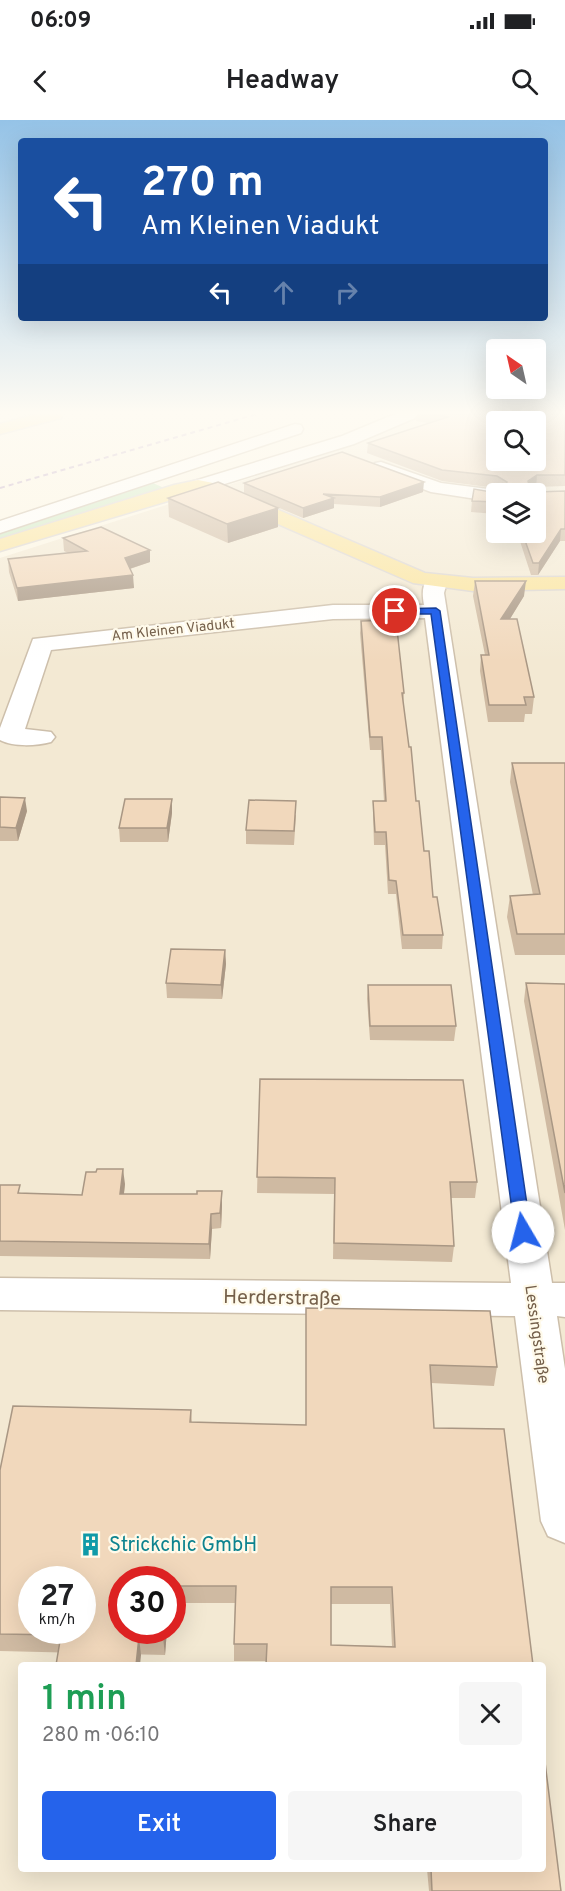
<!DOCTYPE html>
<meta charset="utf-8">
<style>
:root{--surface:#fff;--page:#f6f6f6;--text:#202124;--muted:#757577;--accent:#2563eb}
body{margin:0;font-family:Overpass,sans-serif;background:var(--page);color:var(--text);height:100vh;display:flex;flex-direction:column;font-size:22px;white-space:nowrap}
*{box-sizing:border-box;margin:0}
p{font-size:20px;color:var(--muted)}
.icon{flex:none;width:33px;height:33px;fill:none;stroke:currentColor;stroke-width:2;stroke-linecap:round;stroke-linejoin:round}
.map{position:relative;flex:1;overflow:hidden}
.side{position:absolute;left:18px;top:1542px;width:528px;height:210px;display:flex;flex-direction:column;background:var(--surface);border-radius:6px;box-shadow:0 6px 24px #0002}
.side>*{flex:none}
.top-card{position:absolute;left:18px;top:18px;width:530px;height:183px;border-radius:6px;box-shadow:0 6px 24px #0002;background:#1a4fa0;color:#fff;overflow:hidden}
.needle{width:39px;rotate:326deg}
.controls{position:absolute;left:486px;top:219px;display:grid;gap:12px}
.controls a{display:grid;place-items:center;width:60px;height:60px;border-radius:6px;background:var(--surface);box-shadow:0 6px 24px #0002;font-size:30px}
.speed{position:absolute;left:18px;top:1446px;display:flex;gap:12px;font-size:30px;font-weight:700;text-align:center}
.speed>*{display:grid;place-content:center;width:78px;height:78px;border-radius:50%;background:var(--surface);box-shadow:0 6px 24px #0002;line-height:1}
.speed small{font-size:15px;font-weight:400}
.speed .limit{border:9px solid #d22;background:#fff;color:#111}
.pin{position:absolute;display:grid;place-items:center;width:51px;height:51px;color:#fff;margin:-26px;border:3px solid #fff;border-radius:50%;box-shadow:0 2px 6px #0007}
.me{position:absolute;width:66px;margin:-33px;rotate:352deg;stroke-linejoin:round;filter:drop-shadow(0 0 4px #0008)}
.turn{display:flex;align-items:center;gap:21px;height:126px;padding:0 24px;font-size:27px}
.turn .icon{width:78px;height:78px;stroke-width:2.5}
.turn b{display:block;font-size:42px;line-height:51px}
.lanes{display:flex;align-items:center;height:57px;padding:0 24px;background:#0003;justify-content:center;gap:30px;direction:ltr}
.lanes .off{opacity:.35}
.round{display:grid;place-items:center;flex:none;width:63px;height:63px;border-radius:6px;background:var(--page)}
.head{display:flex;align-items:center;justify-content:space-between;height:102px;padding:0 24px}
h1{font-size:36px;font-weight:600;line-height:45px;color:#1e9e55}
.cta{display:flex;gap:12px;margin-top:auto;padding:12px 24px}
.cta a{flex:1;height:69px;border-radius:6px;background:var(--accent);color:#fff;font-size:24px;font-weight:600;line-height:69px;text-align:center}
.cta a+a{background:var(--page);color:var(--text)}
.status{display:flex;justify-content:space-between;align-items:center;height:42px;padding:0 30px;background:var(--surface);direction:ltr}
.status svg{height:16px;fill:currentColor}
header{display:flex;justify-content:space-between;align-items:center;height:78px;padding:0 24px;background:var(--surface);font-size:27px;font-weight:600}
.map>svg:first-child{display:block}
.residential{fill:#f3e9d3;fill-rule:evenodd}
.green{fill:#cde9c3}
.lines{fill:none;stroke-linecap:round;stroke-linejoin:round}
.minor-casing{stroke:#cdbfab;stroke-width:3}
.major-casing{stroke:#dbd5d0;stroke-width:3}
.minor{fill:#fff;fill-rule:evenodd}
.major{fill:#fae49e;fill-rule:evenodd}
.rail{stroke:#baa3c5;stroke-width:2;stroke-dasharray:5 4;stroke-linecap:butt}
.wall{fill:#cfbaa2;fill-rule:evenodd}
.shaded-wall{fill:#a99784}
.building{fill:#f1d8bc;stroke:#a99784;stroke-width:1.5;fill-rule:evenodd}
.route{fill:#2563eb;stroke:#184099;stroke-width:1.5}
.labels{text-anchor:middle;stroke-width:4.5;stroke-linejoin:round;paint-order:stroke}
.far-street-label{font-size:14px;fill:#745f4a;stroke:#fffaea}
.street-label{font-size:16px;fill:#745f4a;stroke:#fffaea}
.near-street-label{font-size:20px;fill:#745f4a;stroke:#fffaea}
.near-culture-label{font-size:20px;fill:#0d838f;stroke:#fffaea;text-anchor:start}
</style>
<div class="status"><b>06:09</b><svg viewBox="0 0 49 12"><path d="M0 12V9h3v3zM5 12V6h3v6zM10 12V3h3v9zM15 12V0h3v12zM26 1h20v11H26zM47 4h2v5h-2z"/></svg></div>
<header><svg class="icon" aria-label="back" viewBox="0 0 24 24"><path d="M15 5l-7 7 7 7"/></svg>Headway<svg class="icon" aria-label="search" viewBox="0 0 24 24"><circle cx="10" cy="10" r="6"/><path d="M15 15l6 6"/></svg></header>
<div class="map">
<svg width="565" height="1771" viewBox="0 0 565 1771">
<rect width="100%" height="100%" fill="#fcf6e4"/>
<!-- residential -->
<path class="residential" d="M426 294H565V1771H0V438L348 327ZM496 302H536V340H496ZM496 374H536V412H496ZM32 1460H82V1510H32ZM122 1460H172V1510H122ZM21 1545H543V1749H21Z"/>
<!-- green -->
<path class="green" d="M153 363 164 368 0 419V410L111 373Z"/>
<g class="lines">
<defs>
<path id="minor" d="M395 294H417L415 298 354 324 205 370H191L189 366 191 362 342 316Z
M295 304 301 305 303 309 301 313 0 413V401Z
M381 342 441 363 496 370 504 374H496V382L431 372 375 351 372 347 375 343Z
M436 456 444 457 447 462 444 473 552 1163H565V1197L557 1196 565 1249V1423L548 1416 541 1401 515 1196 0 1190V1158L511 1163 425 498 333 499 51 530 25 609 51 612 55 617 51 622C36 626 13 627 0 620V608L33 519 333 485H424C422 474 422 466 428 457Z"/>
<path id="major" d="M36 294H63L61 298 0 314V304Z
M198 360 218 364 425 453 473 458 565 457V469L473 471 413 463 207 373 198 372 0 431V419L174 365Z"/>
</defs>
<!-- minor casing -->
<use href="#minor" class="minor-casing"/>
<!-- major casing -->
<use href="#major" class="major-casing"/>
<!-- minor -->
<use href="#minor" class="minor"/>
<!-- major -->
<use href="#major" class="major"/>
<!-- rail -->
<path class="rail" d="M0 368 257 294"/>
</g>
<!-- wall -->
<path class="wall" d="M417 294H565V366L536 367 537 372 565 371V421H560L538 455H531L517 412H536V374H496V394L471 392 472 381 497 373 498 369 496 368 442 361 367 333 368 323 428 303 416 301Z
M244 363 423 372 380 387 334 384V388L303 398 244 373Z
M168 378 278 407 228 423 169 397Z
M63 418 150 442 130 449 134 468 18 481 9 452 8 439 68 433 64 431Z
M475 461 524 476 510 499 534 577 532 594H525L524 602H488L480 551 481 535H485L473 476Z
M361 501 404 573 403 585 416 681 424 731 433 777 443 815 442 829H402L396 774H388L385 725H374L373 694V681H384L381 630H370L360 513Z
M512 643H565V835H515L507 797 510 776 533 775 510 662Z
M0 677 27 691 18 721H0Z
M172 693 168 722H120L119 708Z
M296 695 294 725 246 724V710Z
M225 830 226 844 222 879 167 878 166 863Z
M526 863 565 864V1110L524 881Z
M368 865 456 906 454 921 370 920 367 879Z
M260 959 477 1062 475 1078H451L454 1126 452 1142 333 1139 334 1074 257 1073Z
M125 1064 124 1074 222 1086 221 1108 212 1109 210 1139 0 1136V1065L21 1073 82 1075Z
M306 1188 497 1247 494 1266 431 1263 434 1308 533 1545 266 1541H234V1524L235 1483H172V1460H122L167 1510 165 1535 0 1531V1350L191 1290 192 1302 306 1305ZM331 1484H390L392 1526 331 1525Z
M427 1749H543L561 1771H429Z"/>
<!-- shaded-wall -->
<path class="shaded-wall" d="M537 355 536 367 527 372 528 361Z
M424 362 423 372 380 387V377Z
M334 378V388L303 398V388Z
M278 388V407L228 423 227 404Z
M561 409 560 421 538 455 539 443Z
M150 430V442L126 450 125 438Z
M133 455 134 468 18 481 17 468Z
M526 461 524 476 500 515 501 499Z
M25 678 27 691 18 721 16 708Z
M172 679V693L168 722 167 708Z
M225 830 226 844 222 879 221 865Z
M123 1049 125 1064 122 1089 120 1074Z
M222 1071V1086L221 1108 220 1093Z
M211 1094 212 1109 210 1139 209 1124Z
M164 1510H167L165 1535 163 1517Z
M139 1517 141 1535 140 1545H136Z"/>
<!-- building -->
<path class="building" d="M433 294H565V355H537L528 361 529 365H535L537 372 565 371V409H561L539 443H533L522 412H536V374H496V382L472 381 474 369 497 373 499 365H505L507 362 497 356 442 350 368 323 448 297ZM496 302H536V340H496Z
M342 332 424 362 380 377 323 374 334 378 303 388 244 363Z
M218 362 278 388 227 404 168 378Z
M101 407 150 430 125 438 133 455 17 468 8 439 87 431 63 418Z
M475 461H526L501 499H517L534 577H524L526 585H489L481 535H489Z
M396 500 404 573H402L409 627H411L416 681H419L424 731H429L433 777H437L443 815H403L396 761 389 760 386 712H375L373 681H386L382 617H370L361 501Z
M512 643H565V814H517L510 776 540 774Z
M0 677 25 678 16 708 0 707Z
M125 679H172L167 708H119Z
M249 680 296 681 294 711 246 710Z
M171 829 225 830 221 865 166 863Z
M526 863 565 864V1073Z
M368 865H451L456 906H370Z
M260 959 463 960 477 1062H450L454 1126 334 1123 335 1058 257 1057Z
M97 1049H123L120 1074H197V1071H222L220 1093 211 1094 209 1124 0 1121V1065H20L18 1073 82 1075 86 1052H96Z
M306 1188 490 1191 497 1247 430 1245 434 1308 504 1309 533 1545H266L267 1524H234L236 1466H172V1460H122V1510H164L163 1517H139L136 1545H56L61 1515 0 1514V1350L13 1286 191 1290 190 1302 306 1305ZM32 1460H82V1510H32ZM331 1467H392L395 1527 331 1525Z
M543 1626 561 1771H432L431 1749H543Z"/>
<!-- sky -->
<linearGradient id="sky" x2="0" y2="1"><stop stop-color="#95c3e7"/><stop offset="0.54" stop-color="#fefbf3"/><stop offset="1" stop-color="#fefbf3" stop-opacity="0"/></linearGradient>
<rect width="565" height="542" fill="url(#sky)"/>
<!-- route -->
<path class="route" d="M436 488 440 491 531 1112 529 1117 523 1119 517 1117 515 1112 431 494H395L390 491 395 489Z"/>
<!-- icons -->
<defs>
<symbol id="building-bare" viewBox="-9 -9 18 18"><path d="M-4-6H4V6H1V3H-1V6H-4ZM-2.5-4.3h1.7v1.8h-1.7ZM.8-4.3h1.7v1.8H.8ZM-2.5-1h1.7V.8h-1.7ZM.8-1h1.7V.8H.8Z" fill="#0f9aa8" stroke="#fffaea" stroke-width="2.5" paint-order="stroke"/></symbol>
</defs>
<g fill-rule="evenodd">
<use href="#building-bare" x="74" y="1408" width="33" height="33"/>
</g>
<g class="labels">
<!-- far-street labels -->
<g class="far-street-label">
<text transform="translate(173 509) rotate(-6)" y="5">Am Kleinen Viadukt</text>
</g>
<!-- street labels -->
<g class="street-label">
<text transform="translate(538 1214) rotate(82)" y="6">Lessingstraße</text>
</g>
<!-- near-street labels -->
<g class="near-street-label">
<text transform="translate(282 1177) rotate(1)" y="7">Herderstraße</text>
</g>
<!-- near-culture labels -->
<g class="near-culture-label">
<text x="109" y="1431">Strickchic GmbH</text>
</g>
</g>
</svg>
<div class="controls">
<a><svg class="needle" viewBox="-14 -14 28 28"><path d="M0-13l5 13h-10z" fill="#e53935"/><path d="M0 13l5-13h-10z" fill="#757577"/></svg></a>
<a><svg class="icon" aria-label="search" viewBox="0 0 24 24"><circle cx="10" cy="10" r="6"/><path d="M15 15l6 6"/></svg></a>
<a><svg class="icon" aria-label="layers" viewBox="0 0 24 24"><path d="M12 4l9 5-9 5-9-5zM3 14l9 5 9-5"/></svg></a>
</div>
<div class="speed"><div>27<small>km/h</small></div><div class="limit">30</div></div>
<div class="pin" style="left:395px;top:491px;background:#d93025"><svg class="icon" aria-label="arrive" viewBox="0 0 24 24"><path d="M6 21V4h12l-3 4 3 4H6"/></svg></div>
<svg class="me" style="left:523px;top:1112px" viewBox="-20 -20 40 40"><circle r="19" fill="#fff"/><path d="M0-13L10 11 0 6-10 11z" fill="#2563eb"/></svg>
<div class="top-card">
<div class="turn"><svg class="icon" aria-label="left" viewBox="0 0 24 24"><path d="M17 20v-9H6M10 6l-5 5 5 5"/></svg><div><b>270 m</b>Am Kleinen Viadukt</div></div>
<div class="lanes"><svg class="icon" aria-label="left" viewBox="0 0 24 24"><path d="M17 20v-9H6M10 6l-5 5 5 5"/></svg><svg class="icon off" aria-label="ahead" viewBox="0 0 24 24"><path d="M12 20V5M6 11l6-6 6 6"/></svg><svg class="icon off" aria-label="right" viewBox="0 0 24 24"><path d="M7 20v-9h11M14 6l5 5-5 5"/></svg></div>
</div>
<section class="side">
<div class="head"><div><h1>1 min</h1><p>280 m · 06:10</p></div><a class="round"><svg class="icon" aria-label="close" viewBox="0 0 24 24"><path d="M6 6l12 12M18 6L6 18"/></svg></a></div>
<div class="cta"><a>Exit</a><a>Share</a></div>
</section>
</div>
